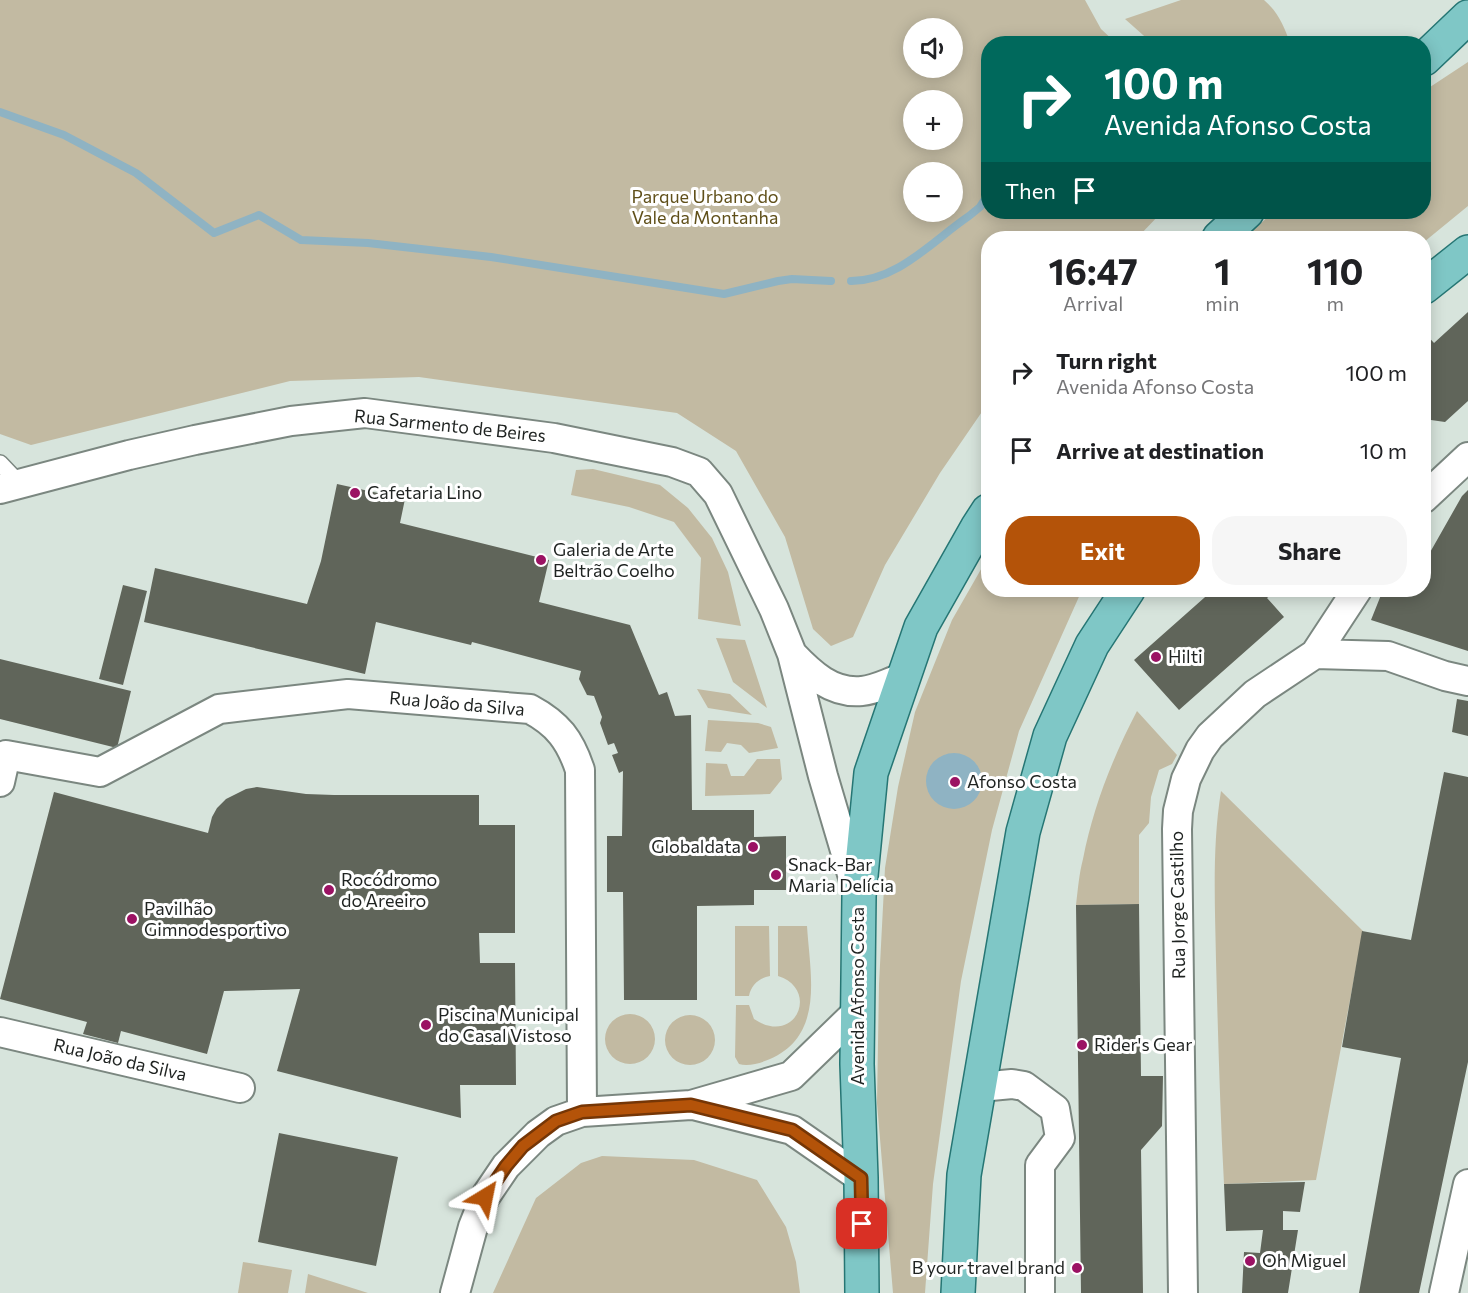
<!DOCTYPE html>
<meta charset="utf-8">
<style>
:root{--surface:#fff;--page:#f6f6f6;--text:#202124;--muted:#757577;--accent:#b45309}
body{margin:0;font-family:Commissioner,sans-serif;background:var(--page);color:var(--text);height:100vh;display:flex;flex-direction:column;font-size:22px;white-space:nowrap}
*{box-sizing:border-box;margin:0}
p{font-size:20px;color:var(--muted)}
.icon{flex:none;width:33px;height:33px;fill:none;stroke:currentColor;stroke-width:2;stroke-linecap:round;stroke-linejoin:round}
.map{position:relative;flex:1;overflow:hidden}
.panel{position:absolute;left:981px;top:231px;width:450px;height:366px;display:flex;flex-direction:column;background:var(--surface);border-radius:24px;box-shadow:0 3px 15px #0003}
.panel>*{flex:none}
.guide{position:absolute;left:981px;top:36px;width:450px;height:183px;border-radius:24px;box-shadow:0 3px 15px #0003;background:#00695c;color:#fff;overflow:hidden}
.fabs{position:absolute;left:903px;top:18px;display:grid;gap:12px}
.fabs a{display:grid;place-items:center;width:60px;height:60px;border-radius:50%;background:var(--surface);box-shadow:0 3px 15px #0003;font-size:30px}
.pin{position:absolute;display:grid;place-items:center;width:51px;height:51px;color:#fff;margin:-26px;border-radius:12px;box-shadow:0 3px 9px #0006}
.me{position:absolute;width:66px;margin:-33px;rotate:35deg;stroke-linejoin:round;filter:drop-shadow(0 0 4px #0008)}
.turn{display:flex;align-items:center;gap:21px;height:126px;padding:0 24px;font-size:27px}
.turn .icon{width:78px;height:78px;stroke-width:2.5}
.turn b{display:block;font-size:42px;line-height:51px}
.then{display:flex;align-items:center;height:57px;padding:0 24px;background:#0003;gap:12px;font-size:22px}
.eta{display:flex;justify-content:space-evenly;align-items:center;height:102px;text-align:center}
.eta b{font-size:36px;font-weight:700;line-height:42px}
.cta{display:flex;gap:12px;margin-top:auto;padding:12px 24px}
.cta a{flex:1;height:69px;border-radius:24px;background:var(--accent);color:#fff;font-size:24px;font-weight:700;line-height:69px;text-align:center}
.cta a+a{background:var(--page);color:var(--text)}
ul{padding:0;list-style:none}
li{display:flex;align-items:center;gap:18px;height:78px;padding:0 24px}
li div{flex:1}
li b{display:block;font-size:22px}
li em{font-style:normal}
.map>svg:first-child{display:block}
.green{fill:#c2baa2;fill-rule:evenodd}
.water{fill:#8fb3c3}
.lines{fill:none;stroke-linecap:round;stroke-linejoin:round}
.stream{stroke:#8fb3c3;stroke-width:8}
.building{fill:#60655a}
.lane-casing{stroke:#7b8780;stroke-width:18}
.street-casing{stroke:#7b8780;stroke-width:32}
.primary-casing{stroke:#267674;stroke-width:36}
.lane{stroke:#fff;stroke-width:15}
.street{stroke:#fff;stroke-width:28}
.primary{stroke:#7fc7c6;stroke-width:33}
.route-casing{stroke:#753606;stroke-width:15}
.route{stroke:#b45309;stroke-width:10}
.poi-dot{fill:#9b1263;stroke:#fff;stroke-width:2}
.labels{text-anchor:middle;stroke-width:6;stroke-linejoin:round;paint-order:stroke}
.park-label{font-size:18px;fill:#60501a;stroke:#fff}
.street-label{font-size:18px;fill:#1f2321;stroke:#fff}
.poi-label{font-size:18px;fill:#1f2321;stroke:#fff;text-anchor:start}
</style>
<div class="map">
<svg width="1468" height="1293" viewBox="0 0 1468 1293">
<rect width="100%" height="100%" fill="#d7e4dc"/>
<!-- green -->
<path class="green" d="M0 0H1085L1101 29 1116 43 988 44V212H1162L1137 238H988V403L940 473 885 565 853 637 831 646 813 629 785 537 736 451 677 413 419 377 290 381 31 445 0 434ZM914 28H952V68H914ZM914 100H952V140H914ZM914 172H952V212H914Z
M1181 0H1264C1278 12 1284 26 1290 43H1152L1125 19Z
M1468 62V206L1424 242V238H1245L1273 212H1424V91Z
M593 469 660 485 688 508 712 538 728 572 741 626 698 619 701 558 674 522 629 507 571 495 576 470Z
M988 557V590H1082L1019 731 992 830 961 981 933 1184 925 1293H893L877 1103 879 984 885 868 898 787 915 712 952 620Z
M716 638 745 640 767 708 733 682Z
M697 689 730 694 752 715 708 708Z
M1137 711 1177 755 1172 764 1159 770 1151 797 1149 823 1139 835V904L1076 905C1078 889 1079 874 1083 859 1093 807 1113 757 1137 711Z
M708 720 758 723 771 727 778 748 749 753 741 745 727 743 721 752 705 751Z
M757 759H780L782 779 770 794 705 796 706 763 727 764 731 776H744Z
M1221 791 1363 931 1316 1180 1224 1184C1220 1109 1218 1035 1216 960 1215 904 1212 847 1221 791Z
M735 926H769L770 976C759 978 751 985 749 996H735Z
M778 926H807C810 974 825 1035 770 1059 761 1063 748 1067 739 1064L735 1057 736 1005H749L754 1019C796 1047 820 989 778 976Z
M605 1039a25 25 0 1 1 50 0a25 25 0 1 1-50 0Z
M665 1040a25 25 0 1 1 50 0a25 25 0 1 1-50 0Z
M602 1156 694 1160 757 1180 786 1227 796 1262 800 1293H493L536 1198 581 1163Z
M243 1262 292 1270 288 1293H238Z
M308 1274 368 1293H305Z"/>
<!-- water -->
<path class="water" d="M926 781a28 28 0 1 1 56 0a28 28 0 1 1-56 0Z"/>
<g class="lines">
<!-- stream -->
<path class="stream" d="M0 112 64 135 136 173 214 233 259 215 301 240 368 243 491 257 724 294 778 281 792 279 831 281
M851 281C898 281 932 241 969 216L980 207 987 196"/>
</g>
<!-- building -->
<path class="building" d="M1468 312V401L1445 422 1424 419V332L1434 343Z
M337 484 405 499 400 523 549 560 539 602 630 625 659 695 667 692 675 716 691 715 692 810H754V837L786 836V890H754V905L697 906V1000H624L623 892H607V836H622L623 771 619 773 612 755 618 753 614 743 608 745 600 723 602 717 594 696 587 695 579 679 581 671 472 642 471 645 376 622 365 674 144 622 155 568 307 604 321 561Z
M1468 490V651L1371 620 1383 590H1424V563L1462 496Z
M123 585 147 591 123 685 99 679Z
M1213 590H1277L1267 598 1284 617 1179 710 1134 660Z
M0 659 131 691 117 748 0 719Z
M1457 699 1468 701V736L1452 732Z
M1444 772 1468 777V1062L1419 1293H1359L1401 1058 1342 1047 1362 931 1411 940Z
M257 787 306 794 334 795H479V825H515V933H479L480 963H515L516 1085H460L461 1118 277 1071 300 989 224 991 207 1054 121 1031 118 1043 83 1034 87 1022 0 999 54 792 208 833 212 817 217 808 226 799 246 789Z
M1139 904 1141 1076H1163L1162 1126 1141 1150 1143 1293H1081L1076 905Z
M279 1133 398 1157 376 1266 258 1242Z
M1305 1182 1300 1212 1283 1211V1230H1298L1288 1293H1242L1244 1252 1260 1253 1263 1230 1226 1231 1224 1184Z"/>
<g class="lines">
<defs>
<path id="lane" d="M0 463 20 484"/>
<path id="street" d="M0 489 129 455 195 440 291 421 365 413 554 438 672 462 699 472 718 494 774 609 792 654 823 776 857 891
M1424 498 1468 457
M792 654C811 674 832 694 862 691 876 690 889 682 903 678
M1315 654 1388 656 1445 676 1468 681
M0 782 6 755 100 772 219 709 348 694 530 709C558 724 570 740 580 770L582 1112
M0 1032 240 1088
M980 1087 1012 1084 1024 1086 1055 1109 1060 1138 1040 1165V1293
M693 1105 792 1130 861 1178
M455 1293 473 1227 485 1197 506 1166 538 1134 556 1121 582 1112 691 1105 791 1076 857 1012
M1183 1293 1177 829 1178 811 1186 779 1200 750 1210 736 1255 694 1315 654 1357 590
M1444 1293 1468 1184"/>
<path id="primary" d="M1424 59 1468 17
M1219 238 1247 212
M1424 287 1468 252
M862 1293 861 1178 857 1064 859 896 871 773 921 627 977 528 988 511
M958 1293 964 1175 1023 832 1050 736 1092 645 1128 590"/>
</defs>
<!-- lane casing -->
<use href="#lane" class="lane-casing"/>
<!-- street casing -->
<use href="#street" class="street-casing"/>
<!-- primary casing -->
<use href="#primary" class="primary-casing"/>
<!-- lane -->
<use href="#lane" class="lane"/>
<!-- street -->
<use href="#street" class="street"/>
<!-- primary -->
<use href="#primary" class="primary"/>
</g>
<g class="lines">
<defs>
<path id="route" d="M485 1197 506 1166 523 1146 556 1121 582 1112 691 1105 792 1130 861 1178 862 1224"/>
</defs>
<!-- route casing -->
<use href="#route" class="route-casing"/>
<!-- route -->
<use href="#route" class="route"/>
</g>
<!-- markers -->
<g class="poi-dot">
<circle cx="355" cy="493" r="6"/>
<circle cx="541" cy="560" r="6"/>
<circle cx="1156" cy="657" r="6"/>
<circle cx="955" cy="782" r="6"/>
<circle cx="753" cy="847" r="6"/>
<circle cx="776" cy="875" r="6"/>
<circle cx="329" cy="890" r="6"/>
<circle cx="132" cy="919" r="6"/>
<circle cx="426" cy="1025" r="6"/>
<circle cx="1082" cy="1045" r="6"/>
<circle cx="1250" cy="1261" r="6"/>
<circle cx="1077" cy="1268" r="6"/>
</g>
<g class="labels">
<!-- park labels -->
<g class="park-label">
<text x="705" y="203">Parque Urbano do<tspan x="705" dy="21">Vale da Montanha</tspan></text>
</g>
<!-- street labels -->
<g class="street-label">
<text transform="translate(450 426) rotate(6)" y="6">Rua Sarmento de Beires</text>
<text transform="translate(457 704) rotate(5)" y="6">Rua João da Silva</text>
<text transform="translate(1178 905) rotate(-91)" y="6">Rua Jorge Castilho</text>
<text transform="translate(858 996) rotate(-90)" y="6">Avenida Afonso Costa</text>
<text transform="translate(120 1060) rotate(13)" y="6">Rua João da Silva</text>
</g>
<!-- poi labels -->
<g class="poi-label">
<text x="367" y="499">Cafetaria Lino</text>
<text x="553" y="556">Galeria de Arte<tspan x="553" dy="21">Beltrão Coelho</tspan></text>
<text x="1168" y="663">Hilti</text>
<text x="967" y="788">Afonso Costa</text>
<text x="741" y="853" text-anchor="end">Globaldata</text>
<text x="788" y="871">Snack-Bar<tspan x="788" dy="21">Maria Delícia</tspan></text>
<text x="341" y="886">Rocódromo<tspan x="341" dy="21">do Areeiro</tspan></text>
<text x="144" y="915">Pavilhão<tspan x="144" dy="21">Gimnodesportivo</tspan></text>
<text x="438" y="1021">Piscina Municipal<tspan x="438" dy="21">do Casal Vistoso</tspan></text>
<text x="1094" y="1051">Rider's Gear</text>
<text x="1262" y="1267">Oh Miguel</text>
<text x="1065" y="1274" text-anchor="end">B your travel brand</text>
</g>
</g>
</svg>
<div class="fabs">
<a><svg class="icon" aria-label="sound" viewBox="0 0 24 24"><path d="M4 9h4l5-4v14l-5-4H4zM17 9q2 3 0 6"/></svg></a>
<a>+</a>
<a>−</a>
</div>
<div class="pin" style="left:862px;top:1224px;background:#d93025"><svg class="icon" aria-label="arrive" viewBox="0 0 24 24"><path d="M6 21V4h12l-3 4 3 4H6"/></svg></div>
<svg class="me" style="left:485px;top:1197px" viewBox="-20 -20 40 40"><path d="M0-17L14 15 0 8-14 15z" fill="#b45309" stroke="#fff" stroke-width="4"/></svg>
<div class="guide">
<div class="turn"><svg class="icon" aria-label="right" viewBox="0 0 24 24"><path d="M7 20v-9h11M14 6l5 5-5 5"/></svg><div><b>100 m</b>Avenida Afonso Costa</div></div>
<div class="then">Then<svg class="icon" aria-label="arrive" viewBox="0 0 24 24"><path d="M6 21V4h12l-3 4 3 4H6"/></svg></div>
</div>
<section class="panel">
<div class="eta">
<div><b>16:47</b><p>Arrival</p></div>
<div><b>1</b><p>min</p></div>
<div><b>110</b><p>m</p></div>
</div>
<ul>
<li><svg class="icon" aria-label="right" viewBox="0 0 24 24"><path d="M7 20v-9h11M14 6l5 5-5 5"/></svg><div><b>Turn right</b><p>Avenida Afonso Costa</p></div><em>100 m</em></li>
<li><svg class="icon" aria-label="arrive" viewBox="0 0 24 24"><path d="M6 21V4h12l-3 4 3 4H6"/></svg><div><b>Arrive at destination</b></div><em>10 m</em></li>
</ul>
<div class="cta"><a>Exit</a><a>Share</a></div>
</section>
</div>
